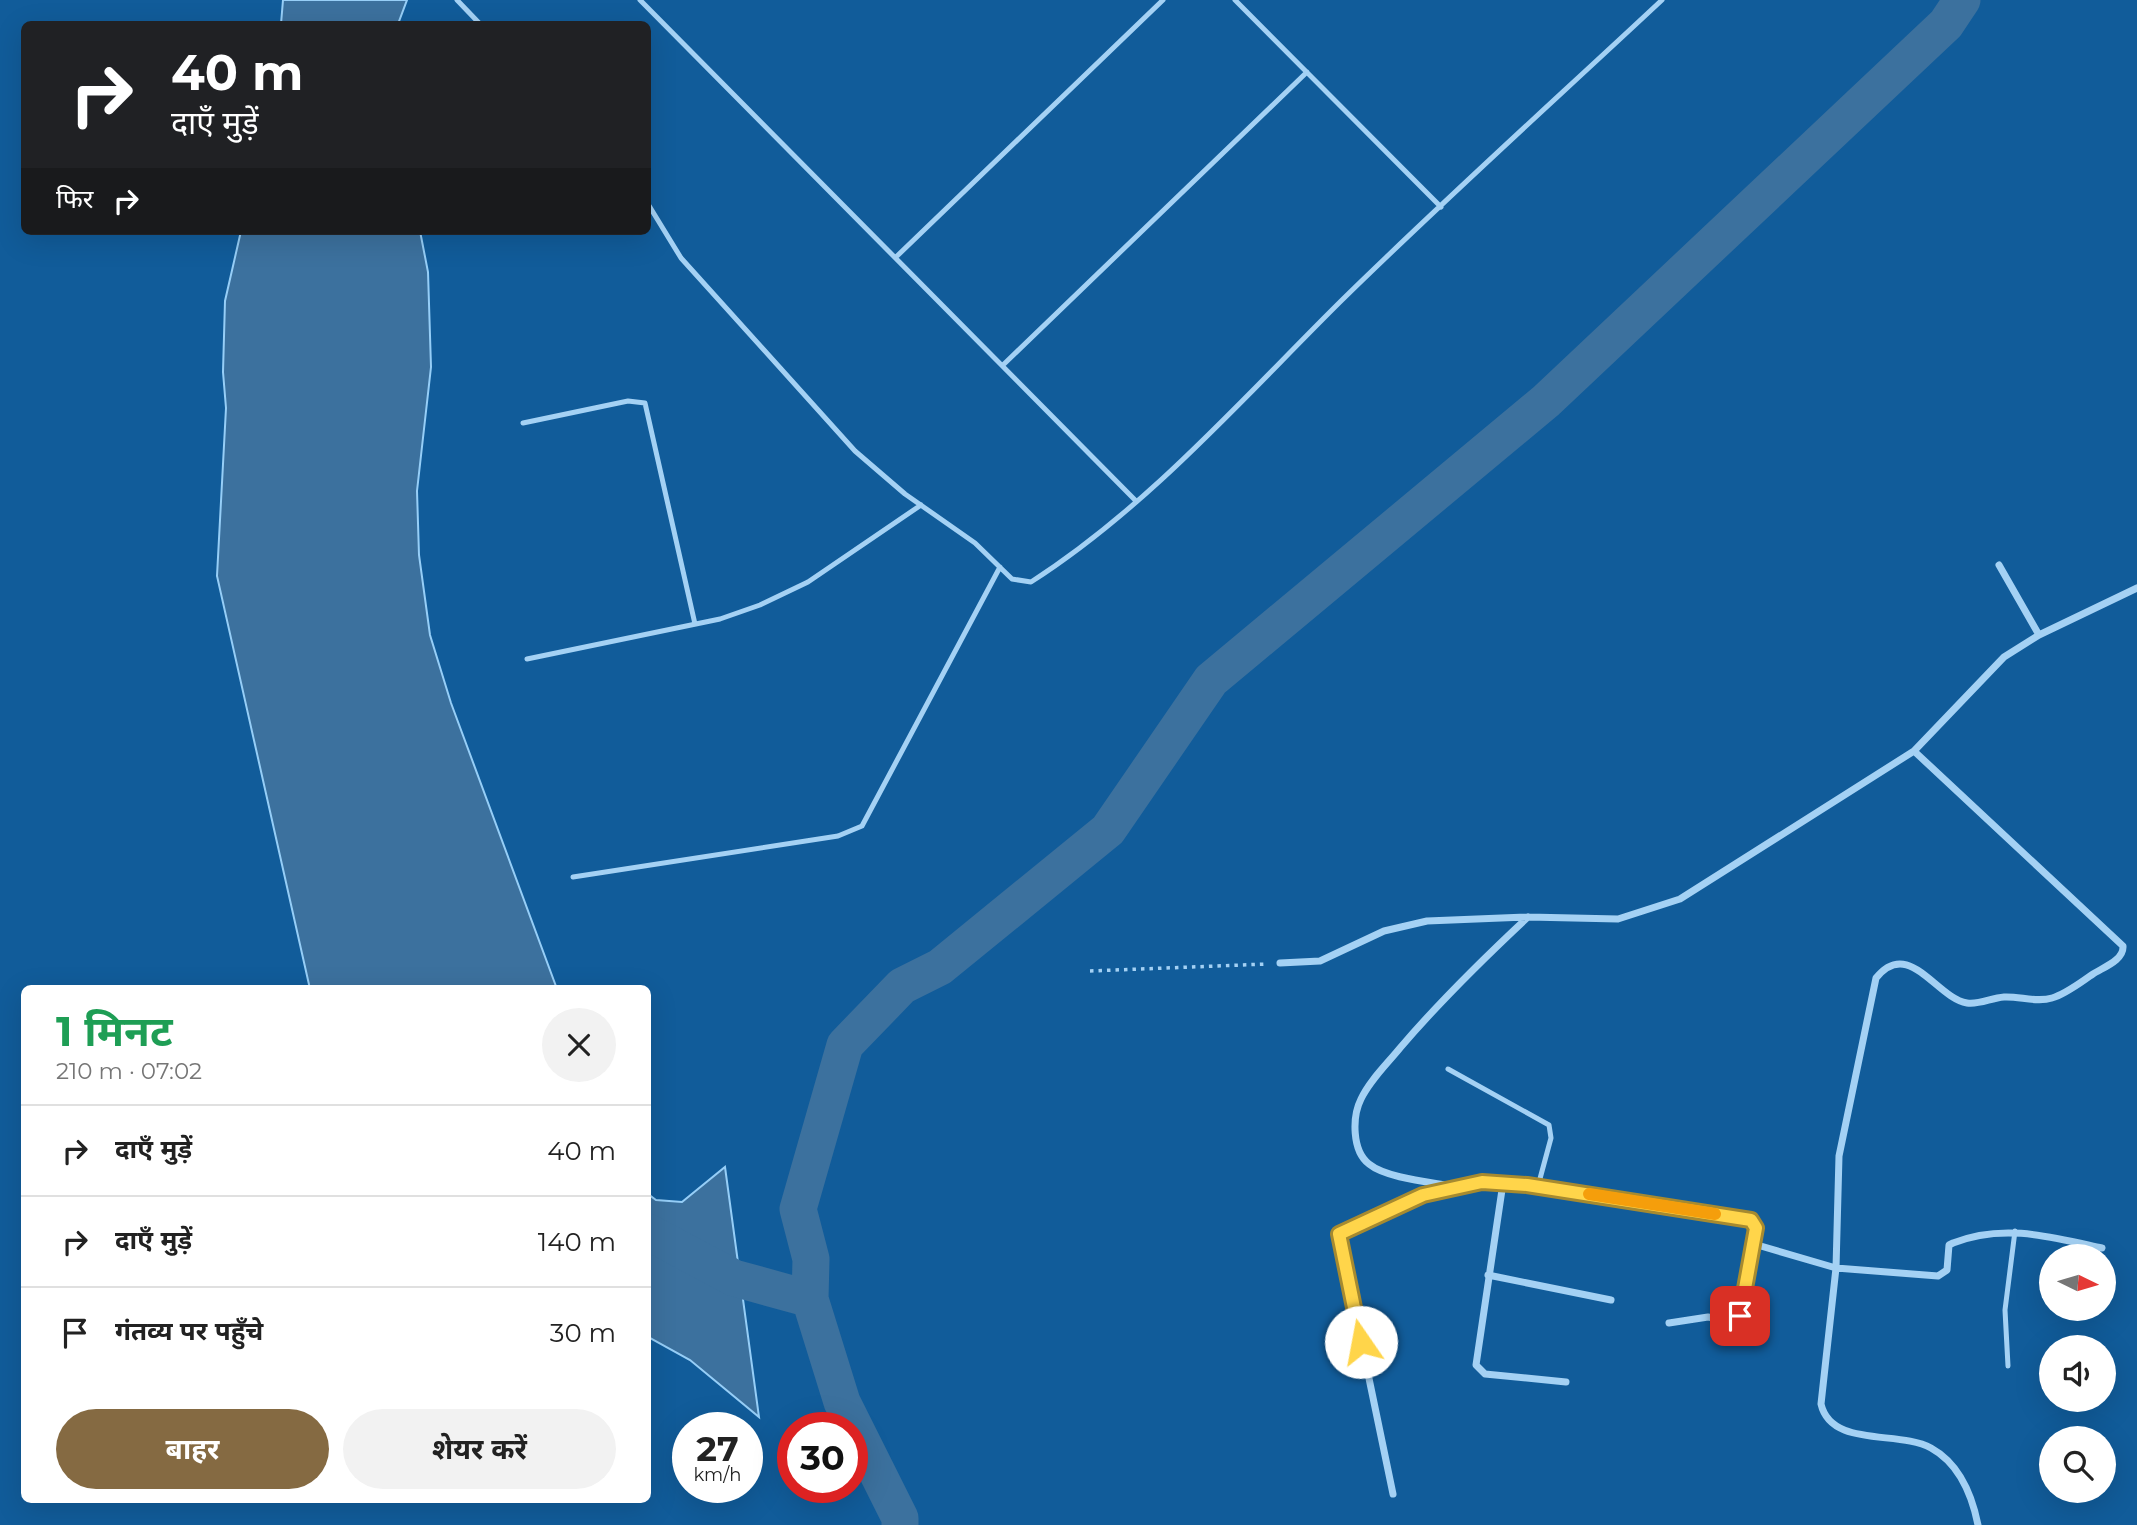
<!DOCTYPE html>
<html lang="hi">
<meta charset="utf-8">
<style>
:root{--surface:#fff;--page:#f2f2f2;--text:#222;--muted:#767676;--line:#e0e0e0;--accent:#856a42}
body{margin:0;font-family:Montserrat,"Noto Sans Devanagari",sans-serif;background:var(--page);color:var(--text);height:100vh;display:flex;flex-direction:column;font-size:26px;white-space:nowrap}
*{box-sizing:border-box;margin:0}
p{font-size:23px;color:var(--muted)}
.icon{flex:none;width:38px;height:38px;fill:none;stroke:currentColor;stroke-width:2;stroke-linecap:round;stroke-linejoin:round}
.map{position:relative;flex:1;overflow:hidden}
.drawer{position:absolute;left:21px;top:985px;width:630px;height:518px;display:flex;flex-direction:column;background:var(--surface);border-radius:10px;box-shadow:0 7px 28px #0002}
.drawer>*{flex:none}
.guide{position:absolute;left:21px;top:21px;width:630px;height:214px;border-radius:10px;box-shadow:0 7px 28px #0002;background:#202124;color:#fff;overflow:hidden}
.needle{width:46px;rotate:95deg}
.tools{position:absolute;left:2039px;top:1244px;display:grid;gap:14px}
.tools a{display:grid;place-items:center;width:77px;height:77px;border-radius:50%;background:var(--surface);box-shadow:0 7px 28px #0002;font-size:35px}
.speed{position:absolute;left:672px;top:1412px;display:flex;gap:14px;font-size:35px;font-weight:700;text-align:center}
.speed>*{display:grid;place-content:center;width:91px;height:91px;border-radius:50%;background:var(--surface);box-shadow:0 7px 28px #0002;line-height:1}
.speed small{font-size:18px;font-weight:400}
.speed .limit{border:10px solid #d22;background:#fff;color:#111}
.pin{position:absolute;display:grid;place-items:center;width:60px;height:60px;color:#fff;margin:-30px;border-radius:14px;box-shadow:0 4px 10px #0006}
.me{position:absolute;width:77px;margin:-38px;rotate:348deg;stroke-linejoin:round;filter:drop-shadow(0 0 5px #0008)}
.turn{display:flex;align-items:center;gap:24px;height:147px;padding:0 35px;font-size:32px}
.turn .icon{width:91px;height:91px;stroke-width:2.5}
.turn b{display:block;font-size:49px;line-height:60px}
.then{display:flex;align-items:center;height:66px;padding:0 35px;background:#0003;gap:14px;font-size:26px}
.round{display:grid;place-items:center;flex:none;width:74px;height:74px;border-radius:37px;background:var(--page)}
.summary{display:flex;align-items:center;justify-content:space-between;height:119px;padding:0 35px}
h1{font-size:42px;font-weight:700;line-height:52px;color:#1e9e55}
.button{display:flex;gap:14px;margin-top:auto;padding:14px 35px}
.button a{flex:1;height:80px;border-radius:42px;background:var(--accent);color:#fff;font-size:28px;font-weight:700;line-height:80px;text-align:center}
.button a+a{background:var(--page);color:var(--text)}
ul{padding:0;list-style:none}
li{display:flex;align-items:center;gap:21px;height:91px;padding:0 35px;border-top:2px solid var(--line)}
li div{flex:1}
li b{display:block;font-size:26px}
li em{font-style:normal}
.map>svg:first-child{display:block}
.water{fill:#3c719e;stroke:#96cef7;stroke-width:2}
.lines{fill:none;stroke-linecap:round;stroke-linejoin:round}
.river{stroke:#3c719e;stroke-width:37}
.path{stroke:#a4d1f4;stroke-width:3.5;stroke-dasharray:3.5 5;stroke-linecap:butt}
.lane{stroke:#a4d1f4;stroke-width:5}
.street{stroke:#a4d1f4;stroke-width:7}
.route-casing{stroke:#a68a30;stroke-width:18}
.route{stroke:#ffd54a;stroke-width:12}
.slow{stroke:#f59e0b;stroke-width:12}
</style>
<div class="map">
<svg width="2137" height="1525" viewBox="0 0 2137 1525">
<rect width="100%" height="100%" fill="#115c9a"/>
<!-- water -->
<path class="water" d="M283 0H407L398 24H281Z
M241 231H420L428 272 431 367 417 491 419 555 430 635 451 703 557 989H310L217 576 226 408 223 372 225 301Z
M725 1167 759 1417 690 1360 648 1337V1194L656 1200 682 1202Z"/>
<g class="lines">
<!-- river -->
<path class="river" d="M648 1232 734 1278 810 1299
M900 1525V1518L842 1402 810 1299 811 1259 798 1209 845 1045 902 986 940 967 1108 830 1211 680 1546 401 1946 24 1962 0"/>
<!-- path -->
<path class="path" d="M1090 971 1267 964"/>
<!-- lane -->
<path class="lane" d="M457 0 480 24
M640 0 1136 501
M1235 0 1441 207
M648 204 681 258 855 451 905 494 975 543 1012 579 1031 582C1148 507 1243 398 1341 301 1446 198 1555 100 1662 0
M896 257 1163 0
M1003 365 1307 72
M523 423 628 401 645 403 695 624
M527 659 720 619 760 605 808 582 921 505
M573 877 838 836 862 826 1000 567
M1448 1069 1549 1125 1551 1138 1538 1186
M2008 1366 2005 1310 2015 1231"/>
<!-- street -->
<path class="street" d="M1999 565 2039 635
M1914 751 2123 946C2124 960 2104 967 2093 974 2081 982 2066 994 2052 998 2037 1003 2019 996 2004 997 1991 998 1979 1005 1967 1003 1936 998 1909 937 1876 978L1839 1156 1836 1268 1821 1404C1831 1448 1899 1430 1931 1448 1960 1464 1972 1495 1978 1525
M1280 963 1320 961 1384 931 1427 921 1528 917 1618 919 1680 899 1914 751 2004 657 2039 635 2137 588
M1503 1183 1476 1365 1485 1374 1566 1382
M1452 1186C1430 1182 1386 1178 1369 1164 1352 1151 1352 1117 1361 1099 1370 1080 1387 1064 1400 1048 1440 1001 1483 959 1528 917
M1488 1275 1611 1300
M1669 1323 1708 1317 1729 1321 1740 1316 1753 1243
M1393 1494 1339 1234 1423 1195 1482 1182 1503 1183 1745 1218 1754 1222V1244L1836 1268 1938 1276 1947 1270 1949 1245 1953 1243C2003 1223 2052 1237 2102 1248"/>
</g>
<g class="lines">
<defs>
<path id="route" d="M1361 1342 1339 1234 1423 1195 1482 1182 1527 1185 1751 1220 1756 1228 1740 1316"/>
</defs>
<!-- route casing -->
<use href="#route" class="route-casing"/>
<!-- route -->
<use href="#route" class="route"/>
<!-- slow -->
<path class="slow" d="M1589 1194 1715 1214"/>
</g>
</svg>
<div class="tools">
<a><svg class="needle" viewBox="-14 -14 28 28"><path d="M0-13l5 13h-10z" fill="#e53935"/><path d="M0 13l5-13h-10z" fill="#767676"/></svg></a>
<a><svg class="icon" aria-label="sound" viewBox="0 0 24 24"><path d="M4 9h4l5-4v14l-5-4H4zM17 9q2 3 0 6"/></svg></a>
<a><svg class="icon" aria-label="search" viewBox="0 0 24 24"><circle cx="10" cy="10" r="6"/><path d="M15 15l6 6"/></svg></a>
</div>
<div class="speed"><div>27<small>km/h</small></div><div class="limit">30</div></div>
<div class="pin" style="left:1740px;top:1316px;background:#d93025"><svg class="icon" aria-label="arrive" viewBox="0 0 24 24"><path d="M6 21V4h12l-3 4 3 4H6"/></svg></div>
<svg class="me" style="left:1361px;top:1342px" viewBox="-20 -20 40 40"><circle r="19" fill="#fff"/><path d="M0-13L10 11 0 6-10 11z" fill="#ffd54a"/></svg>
<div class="guide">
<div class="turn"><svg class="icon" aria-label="right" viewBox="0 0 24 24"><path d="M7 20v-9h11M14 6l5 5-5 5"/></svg><div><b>40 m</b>दाएँ मुड़ें</div></div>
<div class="then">फिर<svg class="icon" aria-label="right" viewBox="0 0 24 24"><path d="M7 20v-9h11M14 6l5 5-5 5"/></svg></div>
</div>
<section class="drawer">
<div class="summary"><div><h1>1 मिनट</h1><p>210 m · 07:02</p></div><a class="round"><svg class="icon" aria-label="close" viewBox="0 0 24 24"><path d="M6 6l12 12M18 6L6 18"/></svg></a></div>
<ul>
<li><svg class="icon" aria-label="right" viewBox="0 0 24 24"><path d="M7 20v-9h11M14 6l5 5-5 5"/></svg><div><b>दाएँ मुड़ें</b></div><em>40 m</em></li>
<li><svg class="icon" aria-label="right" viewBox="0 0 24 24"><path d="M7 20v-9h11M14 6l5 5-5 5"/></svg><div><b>दाएँ मुड़ें</b></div><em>140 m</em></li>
<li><svg class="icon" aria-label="arrive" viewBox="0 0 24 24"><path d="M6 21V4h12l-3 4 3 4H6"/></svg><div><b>गंतव्य पर पहुँचे</b></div><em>30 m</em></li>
</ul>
<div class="button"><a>बाहर</a><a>शेयर करें</a></div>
</section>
</div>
